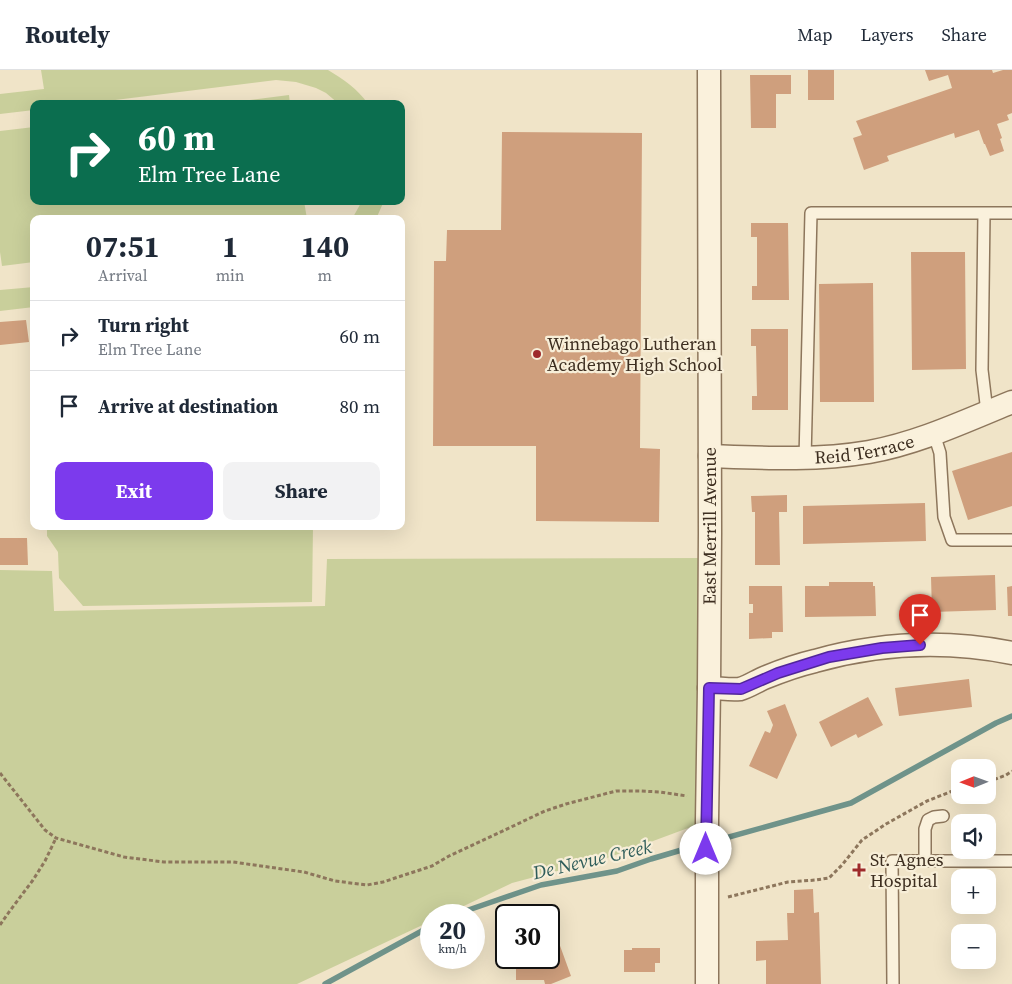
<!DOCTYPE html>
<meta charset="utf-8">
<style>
:root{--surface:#fff;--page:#f2f2f3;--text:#1f2937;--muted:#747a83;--line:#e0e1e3;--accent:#7c3aed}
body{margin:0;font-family:"Source Serif 4",serif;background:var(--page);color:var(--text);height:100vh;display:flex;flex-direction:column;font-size:19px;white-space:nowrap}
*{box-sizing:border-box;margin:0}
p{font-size:16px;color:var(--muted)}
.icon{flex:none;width:28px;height:28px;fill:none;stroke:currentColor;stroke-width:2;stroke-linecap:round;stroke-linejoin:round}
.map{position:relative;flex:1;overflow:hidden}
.drawer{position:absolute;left:30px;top:145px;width:375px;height:315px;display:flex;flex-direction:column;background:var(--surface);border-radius:10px;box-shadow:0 5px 20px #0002}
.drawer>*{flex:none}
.hud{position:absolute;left:30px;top:30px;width:375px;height:105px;border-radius:10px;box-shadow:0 5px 20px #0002;background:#0b6e4f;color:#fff;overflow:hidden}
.needle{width:32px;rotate:269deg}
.tools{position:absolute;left:951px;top:689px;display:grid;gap:10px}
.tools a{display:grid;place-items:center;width:45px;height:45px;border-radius:10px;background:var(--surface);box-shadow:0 5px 20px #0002;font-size:25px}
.speed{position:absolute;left:420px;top:834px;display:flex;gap:10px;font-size:25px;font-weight:700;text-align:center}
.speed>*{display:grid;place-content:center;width:65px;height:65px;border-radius:50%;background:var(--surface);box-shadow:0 5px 20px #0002;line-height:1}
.speed small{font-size:12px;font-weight:400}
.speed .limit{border:2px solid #111;border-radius:8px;background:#fff;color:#111}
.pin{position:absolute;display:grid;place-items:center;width:42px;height:42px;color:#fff;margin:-51px -21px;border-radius:50% 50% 50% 0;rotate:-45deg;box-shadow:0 0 5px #0007}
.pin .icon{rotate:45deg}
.me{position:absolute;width:55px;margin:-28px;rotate:0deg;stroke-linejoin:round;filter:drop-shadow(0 0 4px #0008)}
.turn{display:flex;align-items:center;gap:18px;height:105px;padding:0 25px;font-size:22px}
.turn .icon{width:65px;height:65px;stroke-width:2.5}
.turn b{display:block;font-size:35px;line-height:42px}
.eta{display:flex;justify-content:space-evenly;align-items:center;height:85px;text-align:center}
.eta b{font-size:30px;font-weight:700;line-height:35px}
.action{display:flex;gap:10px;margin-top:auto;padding:10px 25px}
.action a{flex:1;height:58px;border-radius:10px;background:var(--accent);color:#fff;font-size:20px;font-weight:700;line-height:58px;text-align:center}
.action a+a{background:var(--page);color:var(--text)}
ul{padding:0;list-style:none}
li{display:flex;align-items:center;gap:15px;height:70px;padding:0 25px;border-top:1px solid var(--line)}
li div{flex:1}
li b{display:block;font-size:19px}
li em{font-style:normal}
header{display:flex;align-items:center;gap:30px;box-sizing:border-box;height:70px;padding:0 25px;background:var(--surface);border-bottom:1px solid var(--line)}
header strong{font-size:24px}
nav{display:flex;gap:28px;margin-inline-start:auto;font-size:18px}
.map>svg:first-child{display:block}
.green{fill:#c9cf9b}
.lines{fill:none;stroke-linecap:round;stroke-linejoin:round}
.stream{stroke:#6f938a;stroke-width:5.5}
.building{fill:#cf9f7d}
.lane-casing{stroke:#8d765c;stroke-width:14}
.street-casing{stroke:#8d765c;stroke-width:25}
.path{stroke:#8d765c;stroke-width:3;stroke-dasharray:4 2.5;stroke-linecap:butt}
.lane{stroke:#faf1dc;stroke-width:11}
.street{stroke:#faf1dc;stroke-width:22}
.route-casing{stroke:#51269a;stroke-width:12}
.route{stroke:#7c3aed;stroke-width:9}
.poi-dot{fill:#9e2a2b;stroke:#f7eed8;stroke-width:2}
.labels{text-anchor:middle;stroke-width:4.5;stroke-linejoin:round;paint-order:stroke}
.poi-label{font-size:18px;fill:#3d2e20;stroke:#f7eed8;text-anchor:start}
.street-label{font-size:18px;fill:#3d2e20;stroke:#f7eed8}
.water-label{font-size:19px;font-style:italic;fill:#2f5d5a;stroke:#f7eed8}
</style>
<header>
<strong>Routely</strong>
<nav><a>Map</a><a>Layers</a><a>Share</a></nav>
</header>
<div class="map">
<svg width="1012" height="914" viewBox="0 0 1012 914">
<rect width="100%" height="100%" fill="#f0e4c8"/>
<!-- green -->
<path class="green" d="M41 0H328C343 9 358 19 368 34H339L326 23 316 18 296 12 276 10 83 34H34V40L0 44V24L44 19Z
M289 25 290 34H218Z
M34 57V131H304L307 149H34V192L2 196 0 182V61Z
M362 131H384L376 149H352Z
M34 217V237L0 241V220Z
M47 456H313L312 532 83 536 59 508 58 482 47 466Z
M709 488 707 751 610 787 512 813 445 845H431V851L297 914H0V500L52 501 54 541 325 536 327 489Z"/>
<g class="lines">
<!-- stream -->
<path class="stream" d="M711 772 851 733 996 653 1012 646
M454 845 541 815 617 801 651 789 702 774
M325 914 431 856"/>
</g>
<!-- building -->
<path class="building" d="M808 0H834V30H808Z
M925 0H992L993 3 1003 0H1012V43L1007 45 1009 50 997 54 1002 68 1000 69 1004 81 990 86 985 74H984L979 60 955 68 954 63 887 86 889 91 864 100 853 68 862 65 856 51 952 18 948 5 929 11Z
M750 5H791V24H776V58H751Z
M502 62 642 63 640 378 660 379 659 452 536 451V376H433L434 191H446L447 160H501Z
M751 153H788L789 230H752V216H757V167H751Z
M911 182H965L966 299 912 300Z
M873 213 874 332H820L819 214Z
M26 250 29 272 0 275V252Z
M751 259H788V340H752V326H757L756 276H751Z
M1012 382V436L968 450 952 401Z
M787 425V442H779L780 495H755V442H752L751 426Z
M925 433 926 471 803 474V436Z
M0 468H27L28 495H0Z
M995 505 996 540 932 542 931 507Z
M829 512H873V516H875L876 546 805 547V516H829Z
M749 516H782L783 562H772V568L749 569V543H753V534H749Z
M1012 516V546H1008L1007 517Z
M969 609 972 637 899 646 895 618Z
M868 627 883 655 858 668 856 664 831 677 819 652Z
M785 634 797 665 777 709 749 696 765 661 770 663 773 655 767 641Z
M813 819 814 843 819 842 821 914H766V890L756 891V871L788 870 787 843H794V820Z
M559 873 571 906 551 914H545L544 910H516V888H549V876Z
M632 878H660V893H655V902H624V880H632Z"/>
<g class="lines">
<defs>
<path id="lane" d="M984 143 982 300 987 342
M934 364 940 383 944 447 952 470H1012
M805 389 811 143H1012
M925 791V759L928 750 934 747 943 746
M893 914 892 791H1012"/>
<g id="street">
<path id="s1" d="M710 386C763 388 816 391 869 382 919 373 965 351 1012 332"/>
<path d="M709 618C719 618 730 620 740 619 748 617 757 611 764 608 781 601 798 595 815 591 879 573 947 570 1012 583"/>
<path id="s2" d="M707 914V751L709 618 710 463 709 0"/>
</g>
</defs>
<!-- lane casing -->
<use href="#lane" class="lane-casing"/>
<!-- street casing -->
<use href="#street" class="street-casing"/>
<!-- path -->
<path class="path" d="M0 703 45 760 56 768 74 773 124 787 164 792H233L304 802 335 811 367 815 383 812 432 796 449 786 492 766 545 741 566 734 616 721H640L660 722 687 726
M988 712 1006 705 1012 701
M728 827 788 812 816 810 829 808 842 795 862 770 886 754 927 731 960 718
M0 855 9 842 33 810 45 791 56 768"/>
<!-- lane -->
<use href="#lane" class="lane"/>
<!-- street -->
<use href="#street" class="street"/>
</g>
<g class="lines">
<defs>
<path id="route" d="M706 779 709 618 741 619 778 603 829 587 882 578 920 575"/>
</defs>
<!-- route casing -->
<use href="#route" class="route-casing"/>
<!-- route -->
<use href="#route" class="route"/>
</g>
<!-- markers -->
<g class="poi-dot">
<circle cx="537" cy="284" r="5"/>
<path d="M856.5 792.5h5v5h5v5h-5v5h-5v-5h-5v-5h5z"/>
</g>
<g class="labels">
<!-- poi labels -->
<g class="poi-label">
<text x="547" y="280">Winnebago Lutheran<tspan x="547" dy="21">Academy High School</tspan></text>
<text x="870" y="796">St. Agnes<tspan x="870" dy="21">Hospital</tspan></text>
</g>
<!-- street labels -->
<g class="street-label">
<text dy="6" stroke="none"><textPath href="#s1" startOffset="155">Reid Terrace</textPath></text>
<text dy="6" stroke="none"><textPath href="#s2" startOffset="458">East Merrill Avenue</textPath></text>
</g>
<!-- water labels -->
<g class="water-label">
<text transform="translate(592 789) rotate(-13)" y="7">De Nevue Creek</text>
</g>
</g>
</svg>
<div class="tools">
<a><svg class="needle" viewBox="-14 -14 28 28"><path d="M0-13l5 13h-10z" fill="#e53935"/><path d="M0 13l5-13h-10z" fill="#747a83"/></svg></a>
<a><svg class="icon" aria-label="sound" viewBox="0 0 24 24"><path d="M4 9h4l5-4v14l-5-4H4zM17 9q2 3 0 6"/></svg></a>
<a>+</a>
<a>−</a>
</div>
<div class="speed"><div>20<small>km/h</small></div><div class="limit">30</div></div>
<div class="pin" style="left:920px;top:575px;background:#d93025"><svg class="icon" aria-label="arrive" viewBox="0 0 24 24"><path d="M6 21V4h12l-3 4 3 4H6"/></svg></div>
<svg class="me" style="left:706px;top:779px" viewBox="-20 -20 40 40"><circle r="19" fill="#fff"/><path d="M0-13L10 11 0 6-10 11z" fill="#7c3aed"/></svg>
<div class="hud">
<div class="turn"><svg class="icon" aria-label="right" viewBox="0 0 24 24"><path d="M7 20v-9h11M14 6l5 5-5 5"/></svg><div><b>60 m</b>Elm Tree Lane</div></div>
</div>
<section class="drawer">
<div class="eta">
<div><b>07:51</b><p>Arrival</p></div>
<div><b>1</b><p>min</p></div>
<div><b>140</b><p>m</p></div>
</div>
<ul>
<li><svg class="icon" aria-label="right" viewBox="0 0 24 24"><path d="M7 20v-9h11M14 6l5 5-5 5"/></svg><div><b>Turn right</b><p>Elm Tree Lane</p></div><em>60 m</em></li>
<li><svg class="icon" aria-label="arrive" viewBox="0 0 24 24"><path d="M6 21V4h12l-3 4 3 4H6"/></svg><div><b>Arrive at destination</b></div><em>80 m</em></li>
</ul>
<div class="action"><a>Exit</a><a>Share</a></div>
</section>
</div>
